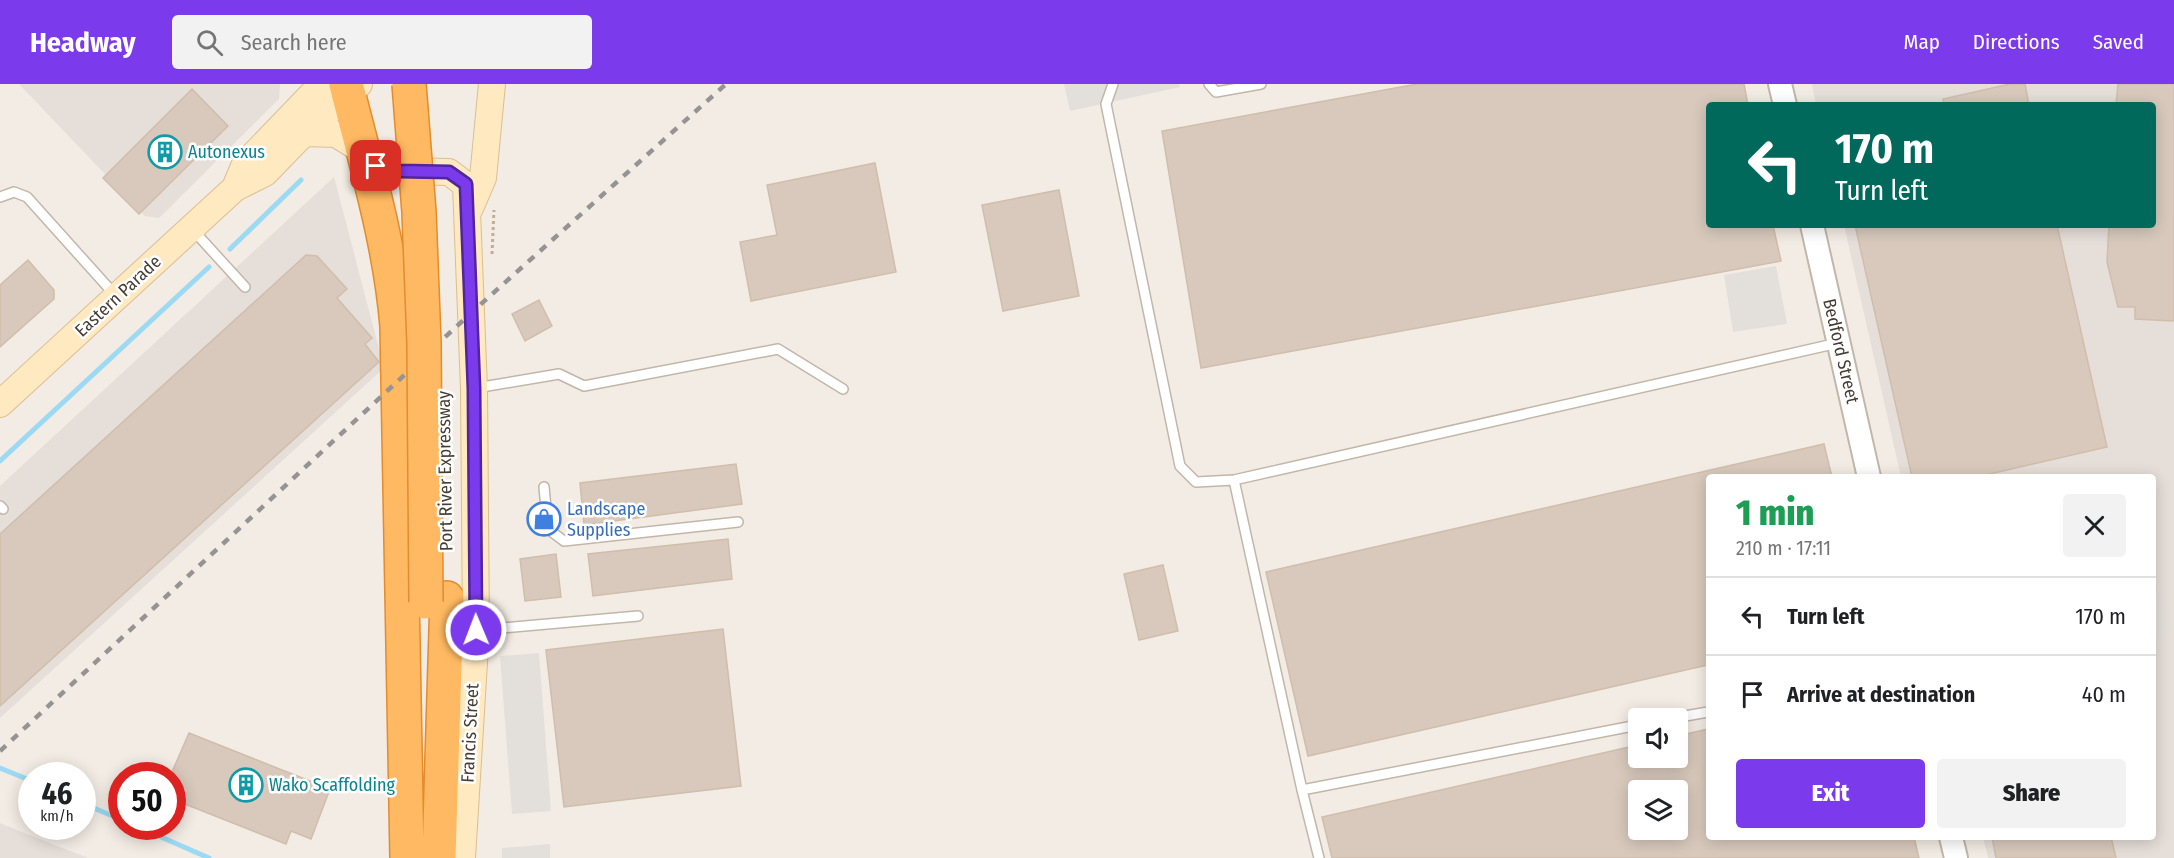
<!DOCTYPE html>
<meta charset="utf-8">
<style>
:root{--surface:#fff;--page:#f2f2f2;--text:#202124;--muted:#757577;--line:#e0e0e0;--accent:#7c3aed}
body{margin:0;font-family:"Fira Sans Condensed",sans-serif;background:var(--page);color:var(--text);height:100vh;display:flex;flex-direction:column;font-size:22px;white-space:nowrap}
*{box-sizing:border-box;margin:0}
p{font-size:20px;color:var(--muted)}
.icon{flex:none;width:33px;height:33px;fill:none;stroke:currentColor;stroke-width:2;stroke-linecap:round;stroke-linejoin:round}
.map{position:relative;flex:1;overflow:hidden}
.drawer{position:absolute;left:1706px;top:390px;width:450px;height:366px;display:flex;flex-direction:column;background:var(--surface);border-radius:6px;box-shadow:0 3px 15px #0003}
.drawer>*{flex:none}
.banner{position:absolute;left:1706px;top:18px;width:450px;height:126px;border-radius:6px;box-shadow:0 3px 15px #0003;background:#00695c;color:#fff;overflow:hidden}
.buttons{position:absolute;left:1628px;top:624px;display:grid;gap:12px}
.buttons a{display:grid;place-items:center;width:60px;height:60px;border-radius:6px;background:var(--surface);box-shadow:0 3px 15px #0003;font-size:30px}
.speed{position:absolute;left:18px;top:678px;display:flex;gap:12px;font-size:30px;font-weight:700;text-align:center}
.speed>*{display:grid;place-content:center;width:78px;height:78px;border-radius:50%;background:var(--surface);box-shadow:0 3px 15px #0003;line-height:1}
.speed small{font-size:15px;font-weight:400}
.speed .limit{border:9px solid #d22;background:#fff;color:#111}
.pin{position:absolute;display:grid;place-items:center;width:51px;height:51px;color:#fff;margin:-26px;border-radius:12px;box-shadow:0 3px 9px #0006}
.me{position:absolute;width:66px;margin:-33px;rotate:359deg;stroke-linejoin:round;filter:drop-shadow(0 0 4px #0008)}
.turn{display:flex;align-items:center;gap:21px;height:126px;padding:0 30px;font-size:27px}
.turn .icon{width:78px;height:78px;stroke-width:2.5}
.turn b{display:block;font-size:42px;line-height:51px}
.round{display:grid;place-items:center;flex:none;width:63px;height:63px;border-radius:6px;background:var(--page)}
.head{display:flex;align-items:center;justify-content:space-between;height:102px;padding:0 30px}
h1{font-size:36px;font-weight:800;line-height:45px;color:#1e9e55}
.primary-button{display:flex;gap:12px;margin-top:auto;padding:12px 30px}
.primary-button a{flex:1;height:69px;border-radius:6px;background:var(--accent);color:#fff;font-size:24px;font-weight:800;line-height:69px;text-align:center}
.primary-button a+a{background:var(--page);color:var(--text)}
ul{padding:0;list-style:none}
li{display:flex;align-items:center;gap:18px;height:78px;padding:0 30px;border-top:2px solid var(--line)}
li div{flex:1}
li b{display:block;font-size:22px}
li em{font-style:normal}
header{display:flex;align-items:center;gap:36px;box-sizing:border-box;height:84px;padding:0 30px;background:var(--accent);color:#fff}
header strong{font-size:28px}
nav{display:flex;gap:33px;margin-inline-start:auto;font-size:21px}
.search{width:420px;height:54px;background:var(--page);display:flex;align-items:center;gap:15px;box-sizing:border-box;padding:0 21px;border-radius:6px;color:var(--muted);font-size:22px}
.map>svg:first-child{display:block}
.industrial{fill:#e5ded9}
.parking{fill:#e3e0dc}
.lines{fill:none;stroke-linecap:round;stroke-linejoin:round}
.stream{stroke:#9cdaf3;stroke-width:5}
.building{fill:#d8c9bc;stroke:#d0beab;stroke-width:1.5;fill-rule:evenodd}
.service-casing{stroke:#c2b6a9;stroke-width:12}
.tertiary-casing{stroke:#c2b6a9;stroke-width:26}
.secondary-casing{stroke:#d9be93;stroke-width:28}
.motorway-casing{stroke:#e48b2c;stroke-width:36}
.path{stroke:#c1ad96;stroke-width:3;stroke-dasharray:3 3;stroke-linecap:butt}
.service{stroke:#fff;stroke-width:9}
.tertiary{stroke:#fff;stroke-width:22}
.secondary{stroke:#ffe9c1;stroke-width:26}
.motorway{stroke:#ffb962;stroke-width:33}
.rail{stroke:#949494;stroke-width:4.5;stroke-dasharray:8 8;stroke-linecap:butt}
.motorway-bridge-casing{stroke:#e48b2c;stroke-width:36;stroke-linecap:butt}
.motorway-bridge{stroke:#ffb962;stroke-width:33}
.route-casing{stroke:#51269a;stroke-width:15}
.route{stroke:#7c3aed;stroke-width:10}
.labels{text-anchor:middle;stroke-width:5;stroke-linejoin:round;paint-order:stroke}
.culture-label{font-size:18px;fill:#0d838f;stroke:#fff;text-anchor:start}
.street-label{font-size:18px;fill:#453c33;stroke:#fff}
.shop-label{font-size:18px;fill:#366cbe;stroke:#fff;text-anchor:start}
</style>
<header>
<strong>Headway</strong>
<div class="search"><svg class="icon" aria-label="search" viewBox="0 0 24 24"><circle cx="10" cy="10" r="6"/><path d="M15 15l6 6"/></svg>Search here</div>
<nav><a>Map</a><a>Directions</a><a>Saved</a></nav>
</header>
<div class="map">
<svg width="2174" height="774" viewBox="0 0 2174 774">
<rect width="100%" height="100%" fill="#f3ece4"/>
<!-- industrial -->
<path class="industrial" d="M19 0H280L279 15 159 134 145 132Z
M1812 0H2174V774H1988L1983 753H2152V393H1901L1844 141H2152V21H1816Z
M334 93 384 284 0 634V402Z
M0 739 27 750 88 774H0Z"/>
<!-- parking -->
<path class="parking" d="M1064 0H1179L1180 3 1070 27Z
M1776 182 1787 240 1733 248 1724 191Z
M2152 490H2153L2168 551 2153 553Z
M539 569 551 727 512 730 500 572Z
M550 760V774H502V764Z"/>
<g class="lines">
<!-- stream -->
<path class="stream" d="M230 165 301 96
M0 377 209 183
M0 684 32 697
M82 719 122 736
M136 742 209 774"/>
</g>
<!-- building -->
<path class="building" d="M1417 0H1744L1748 21H1708V141H1773L1781 177 1201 284 1162 47Z
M2010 0H2025L2029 21H1944L1943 15Z
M2118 0H2174V237L2135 235V223H2118L2107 178 2109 141H2152V21H2116Z
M192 5 228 42 139 130 103 94Z
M875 79 896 188 751 217 740 158 777 151 767 101Z
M1059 106 1079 212 1003 227 982 121Z
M1855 141H2057L2107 363 1977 393H1912Z
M306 171 317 172 347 205 337 214 372 254 365 260 379 278 0 622V450Z
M28 176 54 206V215L0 263V201Z
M539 216 552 242 525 257 512 230Z
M1824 360 1832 393H1708V581L1308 672 1266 488Z
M736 380 742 420 584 441 580 399Z
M728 455 732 495 593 512 588 470Z
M556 470 561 513 525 517 520 475Z
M1163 481 1178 547 1139 556 1124 490Z
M723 545 741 702 564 723 546 566Z
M1708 645V753H1914L1919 774H1332L1322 733 1638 661V674H1677V652ZM1638 706H1677V746H1638Z
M189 649 330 705 311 755 291 747 286 760 172 715V688Z
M1992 753H2111L2116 774H1996Z"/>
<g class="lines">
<defs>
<path id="service" d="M1113 0 1106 20 1180 382 1196 398 1234 396 1838 259
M1209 0 1216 8 1261 0
M0 113 14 108 27 113 115 211
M193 146 245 203
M476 304 559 290 584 302 778 265 843 305
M1234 396 1302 706
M544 403 548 445 564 457 738 438
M0 422 3 425
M479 546 638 532
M1674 634 1708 628
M1319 774 1302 706 1638 641"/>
<path id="tertiary" d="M1780 0 1785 21
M1812 141 1869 393
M1951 753 1956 774"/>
<path id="secondary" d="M304 49 336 50 362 66 376 82 400 87 449 88 466 101 474 305 476 546 462 774
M235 104 245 80 322 0
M470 124 483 94 492 0
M0 320 235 104 265 89 298 55 359 0"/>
<path id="motorway" d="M346 0C366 81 390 158 397 242L407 774
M439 774 447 514"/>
</defs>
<!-- service casing -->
<use href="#service" class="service-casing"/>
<!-- tertiary casing -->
<use href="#tertiary" class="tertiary-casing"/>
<!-- secondary casing -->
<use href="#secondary" class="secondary-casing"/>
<!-- motorway casing -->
<use href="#motorway" class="motorway-casing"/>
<!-- path -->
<path class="path" d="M492 170 494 126"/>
<!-- service -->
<use href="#service" class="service"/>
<!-- tertiary -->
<use href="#tertiary" class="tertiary"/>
<!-- secondary -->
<use href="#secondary" class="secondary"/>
<!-- motorway -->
<use href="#motorway" class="motorway"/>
<!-- rail -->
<path class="rail" d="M0 667 471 229 726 0"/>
<defs>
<path id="motorway-bridge" d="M409 0 419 128 424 259 426 518"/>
</defs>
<!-- motorway-bridge casing -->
<use href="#motorway-bridge" class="motorway-bridge-casing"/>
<!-- motorway-bridge -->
<use href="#motorway-bridge" class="motorway-bridge"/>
</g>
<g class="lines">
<defs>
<path id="route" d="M376 82 400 87 449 88 466 100 474 305 476 546"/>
</defs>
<!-- route casing -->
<use href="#route" class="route-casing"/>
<!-- route -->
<use href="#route" class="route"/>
</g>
<!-- icons -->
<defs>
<symbol id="building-ring" viewBox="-11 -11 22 22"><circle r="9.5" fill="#fff" stroke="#0f9aa8" stroke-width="1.5"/><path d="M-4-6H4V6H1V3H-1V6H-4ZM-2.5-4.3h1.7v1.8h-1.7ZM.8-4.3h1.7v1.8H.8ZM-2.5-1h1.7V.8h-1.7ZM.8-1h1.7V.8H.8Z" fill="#0f9aa8"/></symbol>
<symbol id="shop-ring" viewBox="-11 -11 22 22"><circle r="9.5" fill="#fff" stroke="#3f7fe0" stroke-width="1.5"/><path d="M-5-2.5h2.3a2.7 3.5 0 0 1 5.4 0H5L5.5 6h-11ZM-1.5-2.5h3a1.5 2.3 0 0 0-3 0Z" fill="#3f7fe0"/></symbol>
</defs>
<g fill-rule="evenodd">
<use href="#building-ring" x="146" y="49" width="38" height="38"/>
<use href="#shop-ring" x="525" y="416" width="38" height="38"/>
<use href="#building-ring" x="227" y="682" width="38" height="38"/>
</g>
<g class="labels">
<!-- culture labels -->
<g class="culture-label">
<text x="188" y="74">Autonexus</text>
<text x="269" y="707">Wako Scaffolding</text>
</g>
<!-- street labels -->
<g class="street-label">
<text transform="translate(118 212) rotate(-43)" y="6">Eastern Parade</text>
<text transform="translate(1841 267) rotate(77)" y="6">Bedford Street</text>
<text transform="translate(445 387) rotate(-91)" y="6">Port River Expressway</text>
<text transform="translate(470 649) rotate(-87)" y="6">Francis Street</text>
</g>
<!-- shop labels -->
<g class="shop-label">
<text x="567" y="431">Landscape<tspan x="567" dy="21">Supplies</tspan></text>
</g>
</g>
</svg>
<div class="buttons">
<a><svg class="icon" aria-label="sound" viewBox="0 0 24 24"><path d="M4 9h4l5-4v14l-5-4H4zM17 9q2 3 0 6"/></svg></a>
<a><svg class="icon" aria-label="layers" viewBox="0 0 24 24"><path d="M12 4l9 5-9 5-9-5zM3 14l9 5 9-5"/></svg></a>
</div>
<div class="speed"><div>46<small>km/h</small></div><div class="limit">50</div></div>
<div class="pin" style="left:376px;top:82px;background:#d93025"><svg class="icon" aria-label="arrive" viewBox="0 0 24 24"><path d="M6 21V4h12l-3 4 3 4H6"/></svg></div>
<svg class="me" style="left:476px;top:546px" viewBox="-20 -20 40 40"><circle r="17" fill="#7c3aed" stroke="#fff" stroke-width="3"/><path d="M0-11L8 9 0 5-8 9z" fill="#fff"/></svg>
<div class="banner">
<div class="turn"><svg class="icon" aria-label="left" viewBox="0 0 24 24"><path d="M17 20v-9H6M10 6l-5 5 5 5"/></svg><div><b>170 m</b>Turn left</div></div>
</div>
<section class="drawer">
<div class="head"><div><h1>1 min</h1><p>210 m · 17:11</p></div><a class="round"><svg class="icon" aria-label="close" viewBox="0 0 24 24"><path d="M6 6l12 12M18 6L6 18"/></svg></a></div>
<ul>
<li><svg class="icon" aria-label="left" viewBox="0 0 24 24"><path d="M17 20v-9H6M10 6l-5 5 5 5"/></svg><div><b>Turn left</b></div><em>170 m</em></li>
<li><svg class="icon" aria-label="arrive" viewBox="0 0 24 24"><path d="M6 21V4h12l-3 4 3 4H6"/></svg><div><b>Arrive at destination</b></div><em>40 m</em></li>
</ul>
<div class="primary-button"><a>Exit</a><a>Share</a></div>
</section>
</div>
